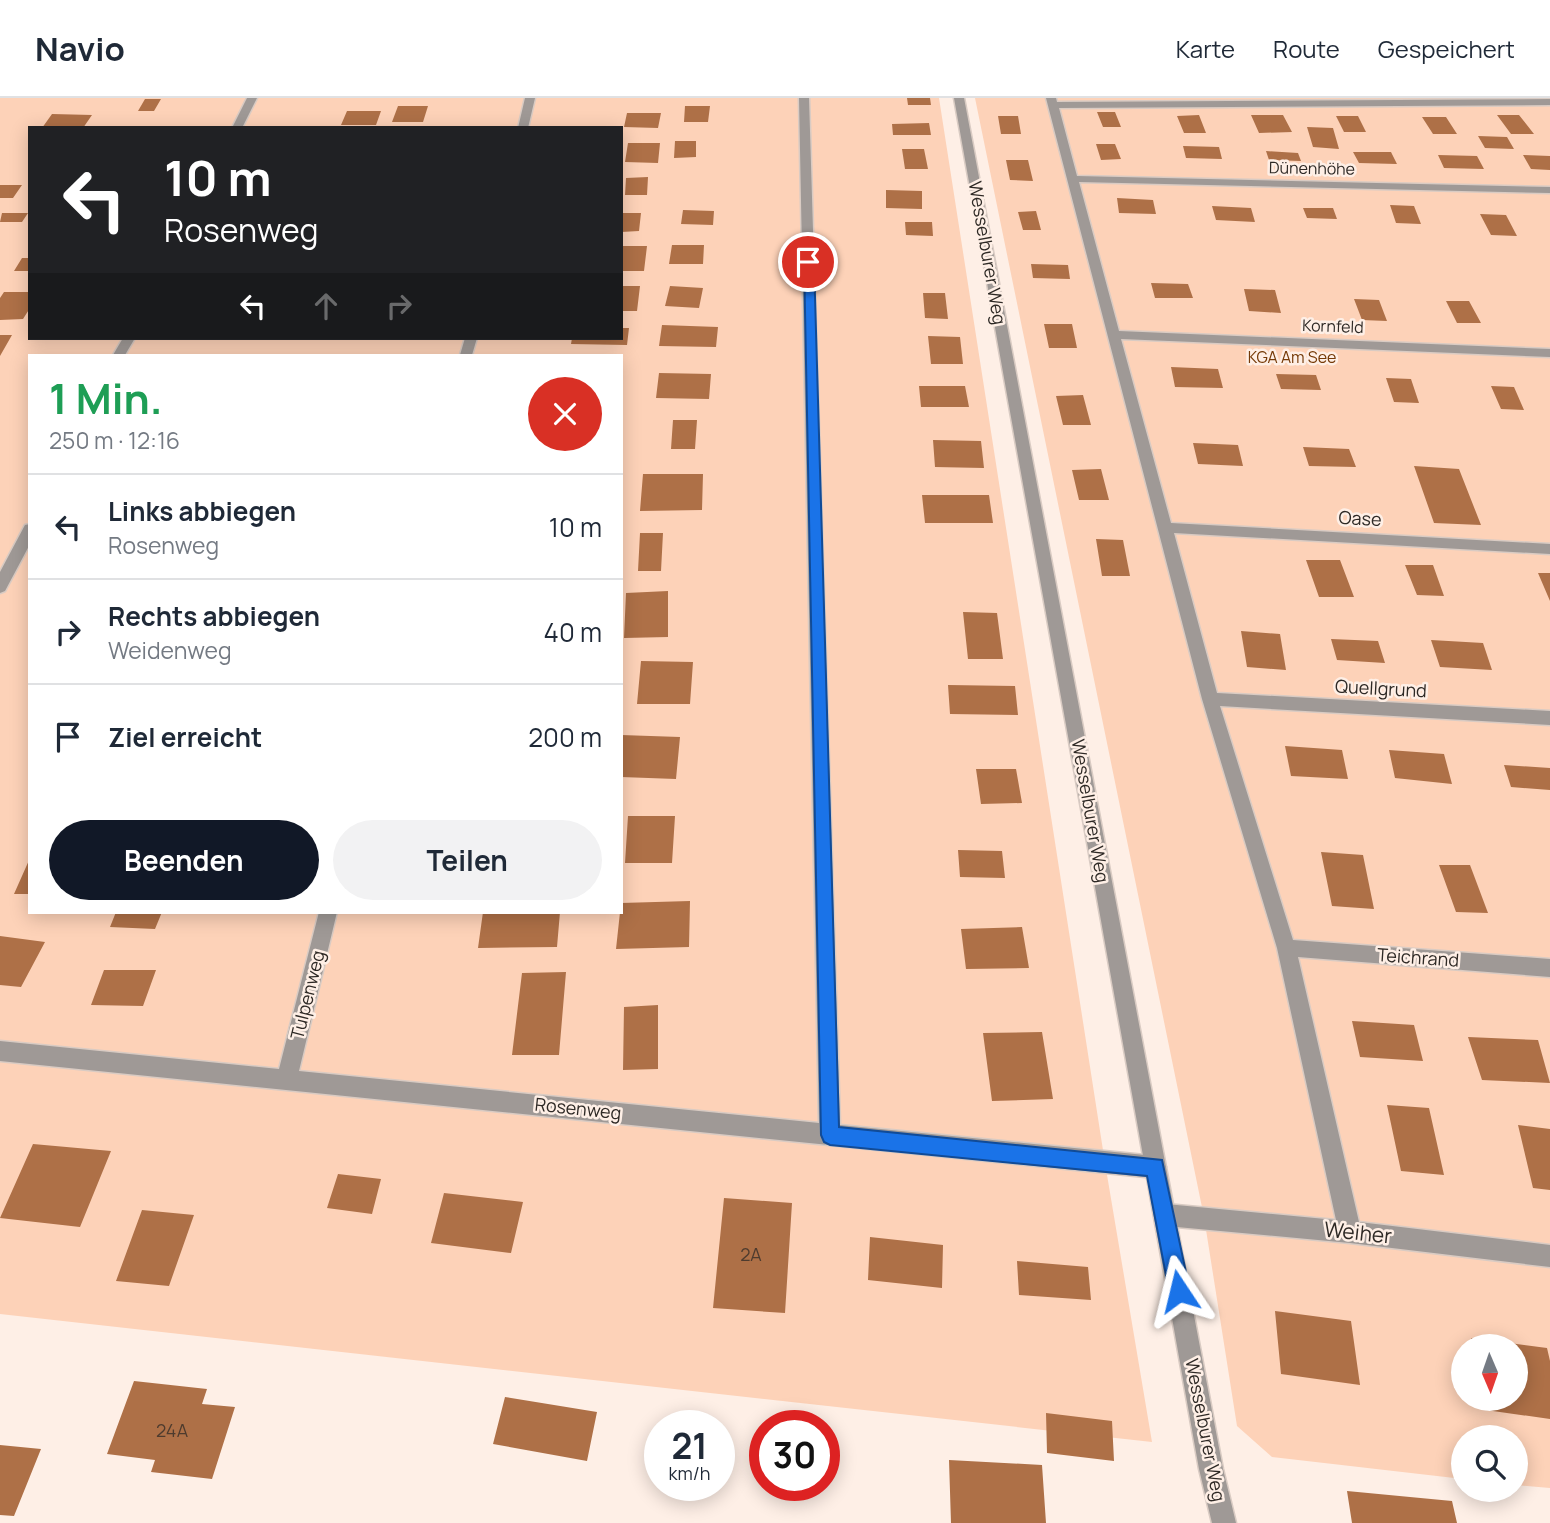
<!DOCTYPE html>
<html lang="de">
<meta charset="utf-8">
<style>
:root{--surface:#fff;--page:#f2f2f3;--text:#1f2937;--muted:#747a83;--line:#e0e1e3;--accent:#111827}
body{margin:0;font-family:Manrope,sans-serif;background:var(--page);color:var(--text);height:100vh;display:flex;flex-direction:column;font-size:26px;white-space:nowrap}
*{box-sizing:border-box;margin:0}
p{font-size:23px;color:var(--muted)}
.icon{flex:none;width:38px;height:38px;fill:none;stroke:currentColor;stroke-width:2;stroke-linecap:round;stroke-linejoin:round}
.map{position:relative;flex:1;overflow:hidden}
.details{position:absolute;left:28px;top:256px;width:595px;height:560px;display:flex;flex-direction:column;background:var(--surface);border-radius:0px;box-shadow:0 4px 18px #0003}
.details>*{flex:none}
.top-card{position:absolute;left:28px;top:28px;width:595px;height:214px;border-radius:0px;box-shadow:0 4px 18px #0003;background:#202124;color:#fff;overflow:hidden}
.needle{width:46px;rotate:178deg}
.fabs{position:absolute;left:1451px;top:1236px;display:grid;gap:14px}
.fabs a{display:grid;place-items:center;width:77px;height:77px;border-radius:50%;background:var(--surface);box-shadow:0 4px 18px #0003;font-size:35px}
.speed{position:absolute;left:644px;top:1312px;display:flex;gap:14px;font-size:35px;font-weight:700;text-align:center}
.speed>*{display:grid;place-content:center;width:91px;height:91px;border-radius:50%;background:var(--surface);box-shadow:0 4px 18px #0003;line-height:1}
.speed small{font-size:18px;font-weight:400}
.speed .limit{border:10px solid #d22;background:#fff;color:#111}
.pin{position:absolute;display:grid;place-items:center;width:60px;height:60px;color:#fff;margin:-30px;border:4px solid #fff;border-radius:50%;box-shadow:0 2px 7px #0007}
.me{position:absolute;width:77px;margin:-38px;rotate:350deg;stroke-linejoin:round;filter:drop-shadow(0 0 5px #0008)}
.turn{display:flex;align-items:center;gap:24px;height:147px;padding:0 21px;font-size:32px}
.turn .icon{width:91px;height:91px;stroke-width:2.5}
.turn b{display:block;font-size:49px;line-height:60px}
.lanes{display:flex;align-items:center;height:66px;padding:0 21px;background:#0003;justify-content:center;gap:35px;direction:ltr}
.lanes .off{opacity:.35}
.round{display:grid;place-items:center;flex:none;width:74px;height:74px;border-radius:37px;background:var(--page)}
.summary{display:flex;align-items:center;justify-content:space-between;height:119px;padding:0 21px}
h1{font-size:42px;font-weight:700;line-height:52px;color:#1e9e55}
.cta{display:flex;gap:14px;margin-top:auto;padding:14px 21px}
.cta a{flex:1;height:80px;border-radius:42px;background:var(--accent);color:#fff;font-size:28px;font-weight:700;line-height:80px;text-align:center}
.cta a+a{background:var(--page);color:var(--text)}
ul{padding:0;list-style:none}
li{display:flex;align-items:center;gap:21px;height:105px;padding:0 21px;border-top:2px solid var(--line)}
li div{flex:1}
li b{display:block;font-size:26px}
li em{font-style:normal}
header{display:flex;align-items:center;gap:42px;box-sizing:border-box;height:98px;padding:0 35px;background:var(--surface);border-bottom:2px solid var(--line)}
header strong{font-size:33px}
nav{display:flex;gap:38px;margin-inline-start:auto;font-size:24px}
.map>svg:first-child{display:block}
.green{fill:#fdd2b8;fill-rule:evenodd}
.building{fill:#ae7047}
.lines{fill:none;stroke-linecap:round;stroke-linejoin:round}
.lane-casing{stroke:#d9cbc3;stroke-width:3}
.street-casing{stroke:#d9cbc3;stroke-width:3}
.lane{fill:#9f9996;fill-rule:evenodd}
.street{fill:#9f9996;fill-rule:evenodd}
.route{fill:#1a73e8;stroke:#114b97;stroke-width:2}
.labels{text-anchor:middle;stroke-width:5;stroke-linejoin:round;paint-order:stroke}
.far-street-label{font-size:16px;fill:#2e2925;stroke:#feefe6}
.far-park-label{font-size:16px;fill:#763a07;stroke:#feefe6}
.street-label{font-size:18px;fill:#2e2925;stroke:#feefe6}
.near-number-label{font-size:18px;fill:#4e3b2e}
.near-street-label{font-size:21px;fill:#2e2925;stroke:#feefe6}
</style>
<header>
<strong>Navio</strong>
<nav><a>Karte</a><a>Route</a><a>Gespeichert</a></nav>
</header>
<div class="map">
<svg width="1550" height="1425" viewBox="0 0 1550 1425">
<rect width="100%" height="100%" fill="#feefe6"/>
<!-- green -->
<path class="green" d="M0 0H939L1105 1065 1152 1344 0 1216ZM30 30H621V240H30ZM30 257H621V814H30Z
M975 0H1550V1390L1516 1387V1339H1463V1381L1272 1359 1237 1328 1204 1119ZM1463 1248H1516V1300H1463Z"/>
<!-- building -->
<path class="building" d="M907 0H930L931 7H908Z
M145 1H161L154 13H138Z
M398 8H428L423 24H392Z
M685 8H710L708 24H684Z
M347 13H381L376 27H341Z
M1097 14H1115L1121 29H1103Z
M627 15H661L658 30 624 29Z
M52 16 92 17 83 30H42Z
M1199 17 1206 35H1184L1177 18Z
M1251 17H1283L1292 34 1259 35Z
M1497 17H1519L1534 36H1511Z
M998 18H1018L1021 36H1001Z
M1336 18H1358L1366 34H1344Z
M1422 19H1446L1457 36H1433Z
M929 25 931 37H893L892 26Z
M1307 29 1333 30 1339 51 1313 49Z
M1478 38 1507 39 1514 51 1485 50Z
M675 43H696V59L674 60Z
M628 45H660L658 65 625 64Z
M1096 46H1115L1121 61 1101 62Z
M1183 48 1219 49 1222 61 1186 60Z
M902 51H924L928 71H905Z
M1266 53 1298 55 1301 63 1269 62Z
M1353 54H1391L1397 66 1359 65Z
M1438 57 1477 58 1484 71 1444 70Z
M1523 57 1550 58V72L1531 71Z
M1006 62H1028L1033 83 1010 82Z
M648 79 647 97H625L626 80Z
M0 87H22L13 100H0Z
M886 92 922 93V111L886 110Z
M1117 100 1153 102 1156 116 1119 115Z
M1390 107 1414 108 1421 126 1396 125Z
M1212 108 1251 110 1255 124 1216 122Z
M1303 110H1333L1337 121 1307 120Z
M683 112 714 113 713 127 681 126Z
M1036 113 1041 132H1023L1018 114Z
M2 115H28L22 124H0Z
M621 115H641L639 133 621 134Z
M1480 116 1506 117 1517 138 1491 137Z
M905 124H932L933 138 906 137Z
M672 147H704L703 166H669Z
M621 148H647L644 173H621Z
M22 160H30V173H14Z
M1031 166 1068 167 1070 181 1033 180Z
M1151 185 1188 186 1193 200H1155Z
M621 188H640L637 213H621Z
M670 188 703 190 699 210 665 208Z
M1244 191 1275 192 1281 215 1249 213Z
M4 194H30V210L23 221 0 222V200Z
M923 195H945L948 221 925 220Z
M1354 201 1379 202 1387 223 1362 222Z
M1446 203H1469L1481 225H1457Z
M1044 226H1072L1077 250H1049Z
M662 227 718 229 716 249 659 248Z
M621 230H629L627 247 571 246 572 240H621Z
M0 237H12L0 258Z
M928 238 960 239 963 266H931Z
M1171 269 1218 271 1223 290 1175 289Z
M659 275 711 276 709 301 656 300Z
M1276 276 1316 277 1321 292 1281 291Z
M1386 280 1411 281 1419 305 1394 304Z
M919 288H965L969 309H921Z
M1491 288 1514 289 1524 312 1501 311Z
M1083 297 1091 327H1063L1056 298Z
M673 322H697L695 351H671Z
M933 342 981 343 984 370 935 369Z
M1193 345 1238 347 1243 368 1198 366Z
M1303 349 1349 351 1356 369 1309 368Z
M1414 368 1459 371 1481 427 1434 425Z
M1101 371 1109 402H1079L1072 372Z
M643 376H703L702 412 640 413Z
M922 397H989L993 425H925Z
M640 435H663L661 473H638Z
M1096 441 1123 442 1130 478H1102Z
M1306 462H1340L1354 499H1319Z
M1405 467H1433L1444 498 1417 497Z
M1538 475H1550V503Z
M668 493V539L624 540 626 495Z
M963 514 997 515 1003 561H968Z
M1241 533 1280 536 1286 572 1247 569Z
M1331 541 1378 543 1385 565 1337 562Z
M1431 542 1483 545 1492 572 1440 569Z
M641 563 693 564 690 606H637Z
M948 587 1015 588 1018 617 950 616Z
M621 637 680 639 676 681 621 679Z
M1285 648 1342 652 1348 681 1291 678Z
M1389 652 1444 656 1452 686 1395 680Z
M1504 667 1550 670V692L1511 689Z
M976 671H1016L1022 705 981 706Z
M628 718H675L672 765H625Z
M958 752 1002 753 1005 780 960 779Z
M1321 754 1363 757 1374 811 1332 808Z
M30 760V796H14Z
M1439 767H1470L1488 815 1456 814Z
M690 803 689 849 616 851 621 805Z
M116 814H162L155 831 110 829Z
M483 814H560L557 849 478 850Z
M1022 829 1029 870 966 871 961 831Z
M0 838 45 844 21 889 0 887Z
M104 872H156L143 908 91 907Z
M566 874 559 957H512L522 875Z
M658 907V971L623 972 624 909Z
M1352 923 1414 927 1423 963 1360 959Z
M1042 934 1053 1001 992 1003 983 935Z
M1468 939 1538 942 1550 985 1482 982Z
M1387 1007 1429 1010 1444 1077 1401 1073Z
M1518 1027 1550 1031V1092L1533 1090Z
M33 1046 111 1053 80 1129 0 1120Z
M338 1076 381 1081 372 1116 327 1110Z
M444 1095 523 1104 511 1155 431 1145Z
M724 1100 792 1105 785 1215 713 1210Z
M142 1112 194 1117 169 1188 116 1183Z
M870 1139 943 1147 942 1190 868 1182Z
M1017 1163 1088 1169 1091 1202 1019 1197Z
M1275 1213 1351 1223 1360 1287 1281 1276Z
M1471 1240 1547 1250 1550 1263V1321L1486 1312 1483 1300H1516V1248H1473Z
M134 1283 207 1291 202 1306 235 1309 212 1381 151 1374 155 1362 107 1356Z
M505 1299 597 1314 587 1363 493 1346Z
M1046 1315 1112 1323 1114 1363 1047 1355Z
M0 1347 41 1351 14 1418 0 1417Z
M949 1362 1042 1367 1046 1425H951Z
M1347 1393 1452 1403 1457 1425H1352Z"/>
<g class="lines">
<defs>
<path id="lane" d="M247 0H257L242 30H232Z
M525 0H535L528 30H518Z
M799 0H809L840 1027 1155 1058 1162 1062 1166 1069 1162 1076 1155 1080 0 963V943L279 971 319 814H337L299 973 819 1025Z
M1046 0H1056L1057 4 1550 1V7L1059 10 1077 78 1550 89V95L1079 84 1119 233 1550 251V259L1121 241 1171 425 1550 446V456L1174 435 1217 595 1550 613V627L1220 608 1293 842 1550 861V879L1298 859 1359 1124 1550 1147V1169L1350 1145 1166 1128 1158 1125 1155 1117 1158 1109 1166 1106 1336 1122 1277 850 1202 601Z
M123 240H135L125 257H113Z
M465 240H477L472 257H460Z
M30 426V446L5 493 0 495V474L25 427Z"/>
<path id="street" d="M954 0H964L1223 1371 1236 1425H1212L1199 1371Z"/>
</defs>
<!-- lane casing -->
<use href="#lane" class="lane-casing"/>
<!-- street casing -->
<use href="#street" class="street-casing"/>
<!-- lane -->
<use href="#lane" class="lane"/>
<!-- street -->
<use href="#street" class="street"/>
</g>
<!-- route -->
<path class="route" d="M804 161 814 164 839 1029 1162 1062 1190 1193 1187 1200 1179 1203 1172 1200 1169 1193 1147 1078 830 1047 824 1044 821 1037Z"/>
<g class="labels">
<!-- far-street labels -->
<g class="far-street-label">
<text transform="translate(1312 70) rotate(1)" y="6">Dünenhöhe</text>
<text transform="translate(1333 228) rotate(2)" y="6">Kornfeld</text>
</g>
<!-- far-park labels -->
<g class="far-park-label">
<text x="1292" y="265">KGA Am See</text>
</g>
<!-- street labels -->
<g class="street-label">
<text transform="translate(987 155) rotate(80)" y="6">Wesselburer Weg</text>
<text transform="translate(1360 421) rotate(3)" y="6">Oase</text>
<text transform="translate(1381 591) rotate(3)" y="6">Quellgrund</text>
<text transform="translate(1090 713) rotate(80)" y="6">Wesselburer Weg</text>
<text transform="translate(1418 860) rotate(4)" y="6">Teichrand</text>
<text transform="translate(308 897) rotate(-76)" y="6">Tulpenweg</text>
<text transform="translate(578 1011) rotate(6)" y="6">Rosenweg</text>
<text transform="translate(1205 1332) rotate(79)" y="6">Wesselburer Weg</text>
</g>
<!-- near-number labels -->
<g class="near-number-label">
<text x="751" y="1163">2A</text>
<text x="172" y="1339">24A</text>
</g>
<!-- near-street labels -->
<g class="near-street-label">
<text transform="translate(1358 1135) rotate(6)" y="7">Weiher</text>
</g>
</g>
</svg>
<div class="fabs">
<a><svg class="needle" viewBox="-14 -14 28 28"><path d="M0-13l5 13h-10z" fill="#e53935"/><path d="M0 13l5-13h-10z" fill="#747a83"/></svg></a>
<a><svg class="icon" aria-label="search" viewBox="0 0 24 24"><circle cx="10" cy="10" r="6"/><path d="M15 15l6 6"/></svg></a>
</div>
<div class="speed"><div>21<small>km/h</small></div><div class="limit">30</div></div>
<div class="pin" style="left:808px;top:164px;background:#d93025"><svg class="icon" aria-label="arrive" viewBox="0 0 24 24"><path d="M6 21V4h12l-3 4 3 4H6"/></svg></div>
<svg class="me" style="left:1179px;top:1193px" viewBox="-20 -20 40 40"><path d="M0-17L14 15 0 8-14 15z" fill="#1a73e8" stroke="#fff" stroke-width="4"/></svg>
<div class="top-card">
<div class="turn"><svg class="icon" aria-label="left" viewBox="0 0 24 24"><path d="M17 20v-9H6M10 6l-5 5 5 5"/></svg><div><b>10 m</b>Rosenweg</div></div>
<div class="lanes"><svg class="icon" aria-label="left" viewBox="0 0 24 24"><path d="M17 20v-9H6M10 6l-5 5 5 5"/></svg><svg class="icon off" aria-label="ahead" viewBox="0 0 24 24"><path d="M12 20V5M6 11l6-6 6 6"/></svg><svg class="icon off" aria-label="right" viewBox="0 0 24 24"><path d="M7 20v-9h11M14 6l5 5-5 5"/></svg></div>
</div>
<section class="details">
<div class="summary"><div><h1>1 Min.</h1><p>250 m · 12:16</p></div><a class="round" style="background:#d93025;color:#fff"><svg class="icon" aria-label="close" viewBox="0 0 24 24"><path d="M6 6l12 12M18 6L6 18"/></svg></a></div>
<ul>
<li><svg class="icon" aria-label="left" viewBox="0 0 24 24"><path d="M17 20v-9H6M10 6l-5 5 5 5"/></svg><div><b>Links abbiegen</b><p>Rosenweg</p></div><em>10 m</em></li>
<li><svg class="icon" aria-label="right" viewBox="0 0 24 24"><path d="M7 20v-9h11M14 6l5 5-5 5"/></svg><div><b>Rechts abbiegen</b><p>Weidenweg</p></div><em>40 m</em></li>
<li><svg class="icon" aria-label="arrive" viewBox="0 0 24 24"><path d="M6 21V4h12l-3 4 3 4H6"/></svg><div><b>Ziel erreicht</b></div><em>200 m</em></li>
</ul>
<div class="cta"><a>Beenden</a><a>Teilen</a></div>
</section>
</div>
